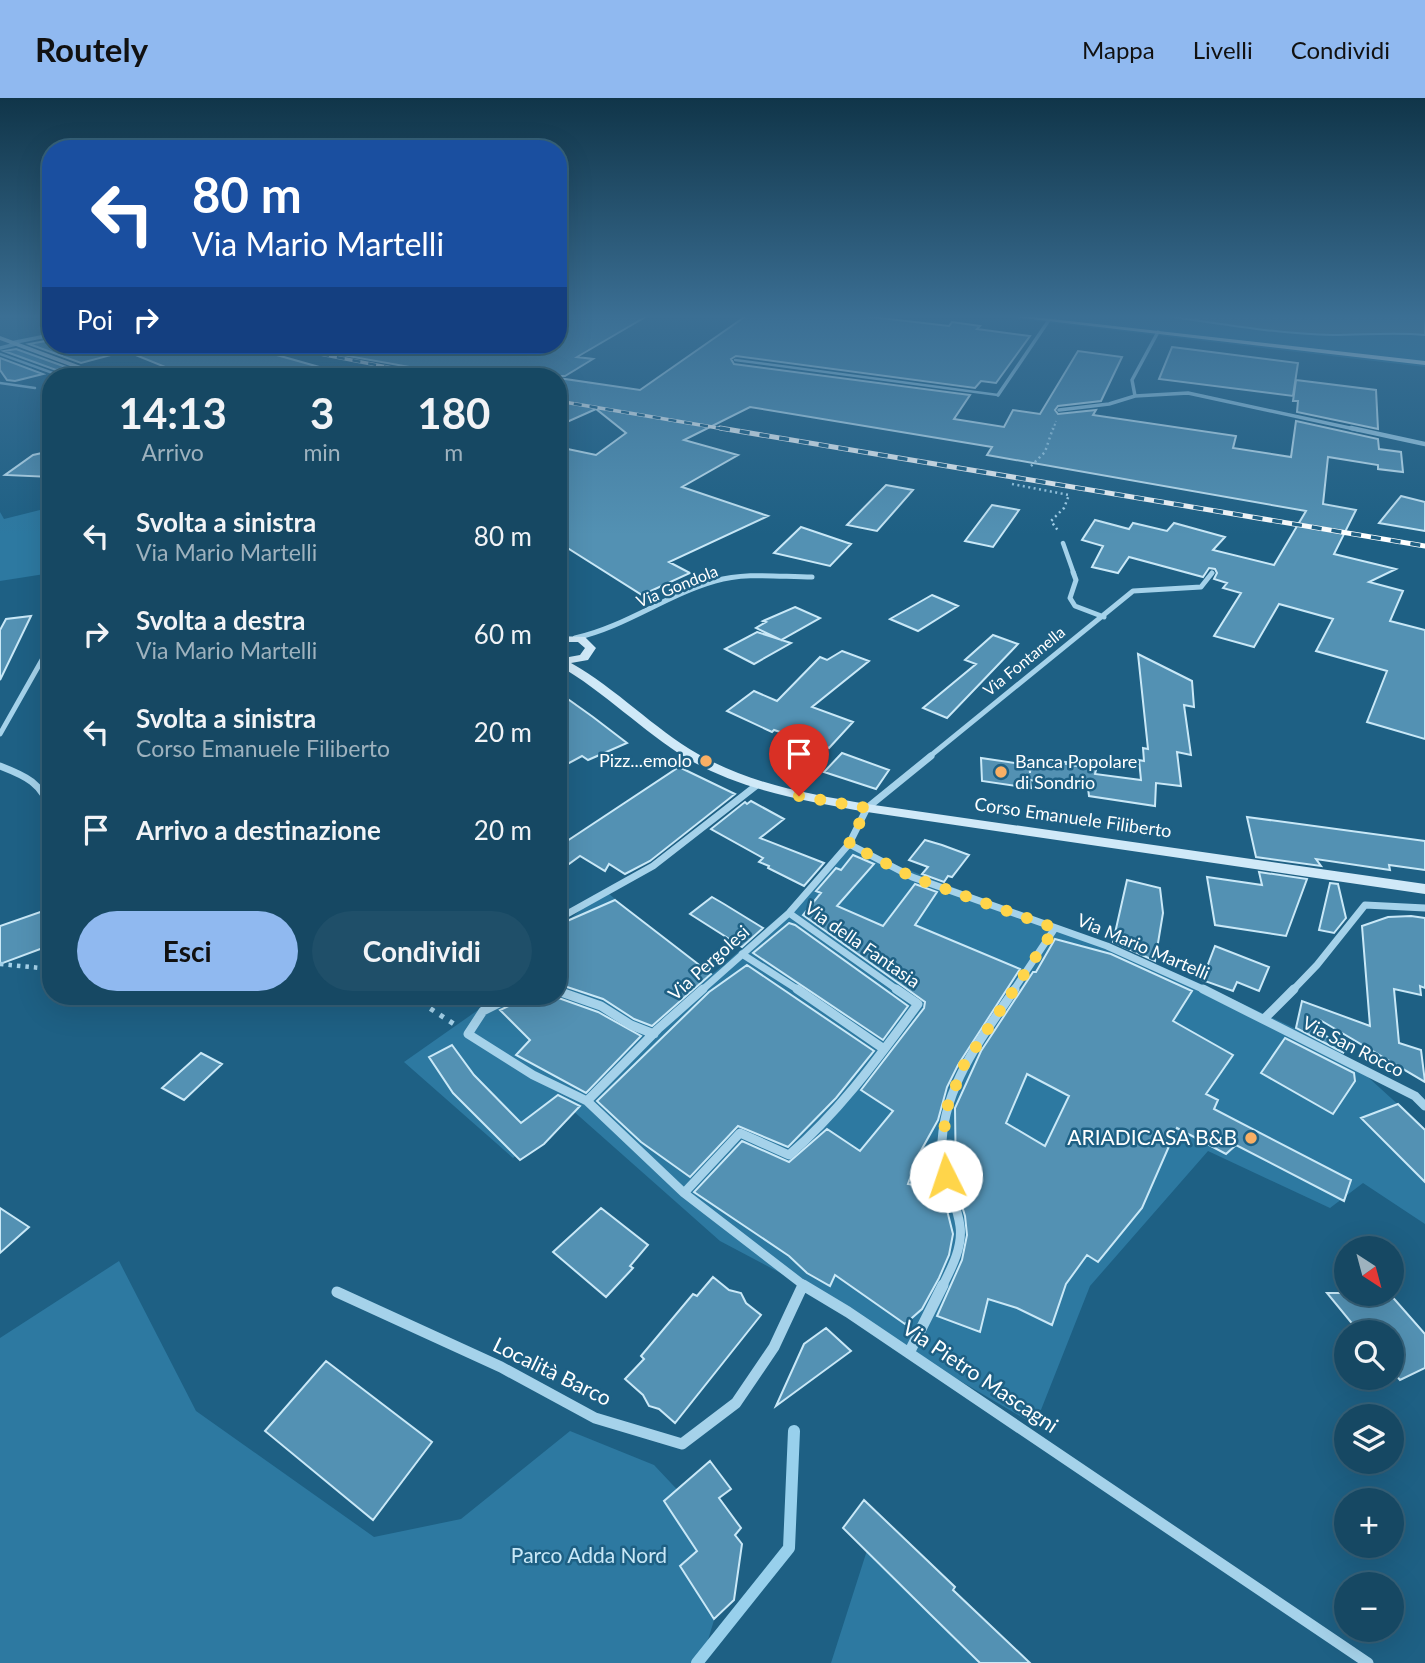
<!DOCTYPE html>
<html lang="it">
<meta charset="utf-8">
<style>
:root{--surface:#164863;--page:#1f4f69;--text:#f1f3f6;--muted:#9eb2be;--line:#356078;--accent:#90b9f0}
body{margin:0;font-family:Lato,sans-serif;background:var(--page);color:var(--text);height:100vh;display:flex;flex-direction:column;font-size:26px;white-space:nowrap}
*{box-sizing:border-box;margin:0}
p{font-size:23px;color:var(--muted)}
.icon{flex:none;width:38px;height:38px;fill:none;stroke:currentColor;stroke-width:2;stroke-linecap:round;stroke-linejoin:round}
.map{position:relative;flex:1;overflow:hidden}
.sheet{position:absolute;left:42px;top:270px;width:525px;height:637px;display:flex;flex-direction:column;background:var(--surface);border-radius:28px;box-shadow:0 7px 28px #0002,0 0 0 2px var(--line)}
.sheet>*{flex:none}
.top-card{position:absolute;left:42px;top:42px;width:525px;height:214px;border-radius:28px;box-shadow:0 7px 28px #0002,0 0 0 2px var(--line);background:#1a4fa0;color:#fff;overflow:hidden}
.needle{width:46px;rotate:144deg}
.buttons{position:absolute;left:1334px;top:1138px;display:grid;gap:14px}
.buttons a{display:grid;place-items:center;width:70px;height:70px;border-radius:50%;background:var(--surface);box-shadow:0 7px 28px #0002,0 0 0 2px var(--line);font-size:35px}
.pin{position:absolute;display:grid;place-items:center;width:60px;height:60px;color:#fff;margin:-72px -30px;border-radius:50% 50% 50% 0;rotate:-45deg;box-shadow:0 0 7px #0007}
.pin .icon{rotate:45deg}
.me{position:absolute;width:77px;margin:-38px;rotate:356deg;stroke-linejoin:round;filter:drop-shadow(0 0 5px #0008)}
.turn{display:flex;align-items:center;gap:24px;height:147px;padding:0 35px;font-size:32px}
.turn .icon{width:91px;height:91px;stroke-width:2.5}
.turn b{display:block;font-size:49px;line-height:60px}
.then{display:flex;align-items:center;height:66px;padding:0 35px;background:#0003;gap:14px;font-size:26px}
.eta{display:flex;justify-content:space-evenly;align-items:center;height:119px;text-align:center}
.eta b{font-size:42px;font-weight:700;line-height:49px}
.button{display:flex;gap:14px;margin-top:auto;padding:14px 35px}
.button a{flex:1;height:80px;border-radius:42px;background:var(--accent);color:#111;font-size:28px;font-weight:700;line-height:80px;text-align:center}
.button a+a{background:var(--page);color:var(--text)}
ul{padding:0;list-style:none}
li{display:flex;align-items:center;gap:21px;height:98px;padding:0 35px}
li div{flex:1}
li b{display:block;font-size:26px}
li em{font-style:normal}
header{display:flex;align-items:center;gap:42px;box-sizing:border-box;height:98px;padding:0 35px;background:var(--accent);color:#111}
header strong{font-size:33px}
nav{display:flex;gap:38px;margin-inline-start:auto;font-size:24px}
.map>svg:first-child{display:block}
.green{fill:#2d79a1}
.water{fill:#55859e;stroke:#98d0ec;stroke-width:2}
.lines{fill:none;stroke-linecap:round;stroke-linejoin:round}
.stream{stroke:#98d0ec;stroke-width:12}
.building{fill:#5391b3;stroke:#c9e8f7;stroke-width:2;fill-rule:evenodd}
.path-far3{stroke:#a5d2ea;stroke-width:2;stroke-dasharray:2 2.5;stroke-linecap:butt}
.path-far2{stroke:#a5d2ea;stroke-width:2.5;stroke-dasharray:2 3.5;stroke-linecap:butt}
.path-far1{stroke:#a5d2ea;stroke-width:4.5;stroke-dasharray:3.5 5;stroke-linecap:butt}
.path{stroke:#a5d2ea;stroke-width:5;stroke-dasharray:4.5 7;stroke-linecap:butt}
.service{stroke:#a5d2ea;stroke-width:2.5}
.pedestrian{stroke:#a5d2ea;stroke-width:2.5}
.minor-far5{stroke:#a5d2ea;stroke-width:3.5}
.minor-far4{stroke:#a5d2ea;stroke-width:4.5}
.minor-far3{stroke:#a5d2ea;stroke-width:5}
.minor-far2{stroke:#a5d2ea;stroke-width:7}
.minor-far1{stroke:#a5d2ea;stroke-width:9}
.minor{stroke:#a5d2ea;stroke-width:11}
.secondary{fill:#d0e9f8;fill-rule:evenodd}
.primary{fill:#e9f5fe;fill-rule:evenodd}
.rail-far1-casing{stroke:#fff;stroke-width:3.5}
.rail-casing{stroke:#fff;stroke-width:5}
.rail-far1{stroke:#1e6084;stroke-width:2.5;stroke-dasharray:8;stroke-linecap:butt}
.rail{stroke:#1e6084;stroke-width:3.5;stroke-dasharray:10;stroke-linecap:butt}
.route{stroke:#ffd54a;stroke-width:12;stroke-dasharray:0 21.6}
.poi-dot{fill:#f9af64;stroke:#1e6084;stroke-width:2.5}
.labels{text-anchor:middle;stroke-width:5;stroke-linejoin:round;paint-order:stroke}
.far-street-label{font-size:16px;fill:#fff;stroke:#1e6084}
.poi-label{font-size:18px;fill:#fff;stroke:#1e6084;text-anchor:end}
.street-label{font-size:18px;fill:#fff;stroke:#1e6084}
.near-poi-label{font-size:21px;fill:#fff;stroke:#1e6084;text-anchor:end}
.near-street-label{font-size:21px;fill:#fff;stroke:#1e6084}
.near-park-label{font-size:21px;fill:#c9e8f7;stroke:#1e6084}
</style>
<header>
<strong>Routely</strong>
<nav><a>Mappa</a><a>Livelli</a><a>Condividi</a></nav>
</header>
<div class="map">
<svg width="1425" height="1565" viewBox="0 0 1425 1565">
<rect width="100%" height="100%" fill="#1e6084"/>
<!-- green -->
<path class="green" d="M991 218H1425V269L1045 224Z
M44 411 51 417V475L0 483V414L4 421Z
M844 749 865 755 1192 882 1336 950 1425 1031V1126L1363 1085 1330 1110 1208 1053 1090 1188 1035 1327 940 1271 839 1206 720 1143 571 1011 513 1060 404 964 498 898H558V831L597 798 608 795 708 880 785 814Z
M119 1163 196 1313 374 1439 461 1421 570 1333 654 1367 735 1453 701 1565H0V1240Z
M870 1443 992 1565H831Z"/>
<!-- water -->
<path class="water" d="M1167 218H1425V237C1394 234 1365 237 1333 237 1278 236 1222 226 1167 218Z"/>
<g class="lines">
<!-- stream -->
<path class="stream" d="M697 1565 789 1450 794 1333"/>
</g>
<!-- building -->
<path class="building" d="M558 218H647L577 259 593 261 565 278H460L342 257 343 247H558Z
M746 218H863L949 228 952 224 980 228 977 231 1030 238 996 285 981 283 975 290 736 258 731 261 734 266 970 297 954 321 1004 329 1013 312 1040 316 1078 253 1122 259 1101 303 1058 308 1055 312 1058 316 1096 312 1093 317 1236 338 1233 350 1291 359 1296 323 1378 341 1379 351 1401 354 1403 374 1378 371V367L1328 359 1323 406 1356 412 1334 456 1396 471 1369 484 1403 493 1390 523 1425 532V641L1367 624 1387 573 1316 553 1333 521 1279 506 1254 549 1214 538 1241 495 1223 490 1227 485 1214 481 1217 475 1215 471 1209 470 1203 479 1129 459 1118 475 1092 469 1103 448 1082 442 1095 422 1129 431 1133 425 1167 433 1174 425 1225 439 1213 452 1274 467 1306 413 987 357 992 349 750 309 684 342 738 357 682 389 768 418 669 464 690 475 642 497 558 444V349L596 357 626 335 596 311 558 328V280L640 292Z
M51 242V247H88L115 256 81 265 29 246Z
M111 247H222L230 249 241 247 330 272 329 278H204L179 269 170 271Z
M1172 249 1298 265 1293 298 1159 281Z
M16 251 66 269 56 272 4 253Z
M0 260 43 276 15 283 7 282 0 272Z
M1296 282 1376 292 1378 331 1297 314 1298 303H1293Z
M51 353V379L5 377 33 357Z
M886 387 913 392 877 433 847 427Z
M1401 398 1425 404V433L1379 425Z
M992 407 1019 412 993 449 965 443Z
M801 429 851 446 830 468 774 455Z
M932 497 958 508 918 533 890 521Z
M795 509 820 520 781 542 756 530 766 524 763 523Z
M31 518 0 582V532L6 521Z
M757 534 791 545 754 566 725 551Z
M993 537 1018 546 947 620 923 610 976 566 965 562Z
M842 553 869 563 812 609 853 624 829 650 774 632 772 634 727 613 754 593 777 603 820 559 827 562Z
M1138 556 1192 583 1194 609 1184 607 1191 657 1177 654 1181 688 1156 685 1155 708 1089 698 1088 690 1030 682 1031 690 982 683 981 660 1029 667 1030 675 1031 662 1066 664V666L1096 672 1095 676 1141 682 1139 662 1144 663 1143 650 1148 651Z
M558 594 593 619 627 645 588 662 582 658 558 671Z
M842 655 889 672 876 691 824 674Z
M679 669 735 696 650 763 625 776 609 766 605 773 580 758 558 774V749Z
M751 703 784 721 760 740 824 765 804 788 768 770 769 768 759 764 763 760 711 731 745 704 747 706Z
M1247 719 1425 743V772L1389 767 1390 772 1316 761 1321 768 1256 759Z
M925 742 942 747 969 757 952 779 948 778 944 784 922 776 928 769 909 762Z
M853 757 874 766 837 808 883 828 915 786 937 794 915 827 1020 871 958 967 947 989 938 1022 918 1058 908 1086 942 1092 953 1136 949 1157 939 1180 922 1211 905 1226 835 1177 830 1188 807 1175 789 1158 694 1094 742 1043 789 1064 827 1031 860 1053 893 1013 861 992 924 910 925 904 803 817 821 795 816 793 836 770 841 772Z
M1259 774 1307 781 1286 838 1215 827 1207 779 1262 787Z
M1127 782 1160 790 1163 815 1155 863 1113 844Z
M1330 785 1338 786 1346 820 1334 835 1319 832Z
M712 799 724 806 763 830 742 849 690 816Z
M615 802 711 876 652 928 634 921 603 901 558 886V827Z
M46 812 51 827V847L0 866V828Z
M1411 818 1425 820V890L1420 888 1421 897 1394 891 1399 945 1421 952 1425 984 1320 922 1316 928 1344 955 1296 930 1302 903 1370 928 1362 828 1388 819Z
M789 825 795 827 908 908 883 942 753 855Z
M1055 841 1111 856 1192 893 1173 923 1233 957 1206 996 1218 1002 1214 1011 1351 1082 1344 1103 1236 1047 1226 1056 1177 1030 1142 1110 1098 1164 1087 1157 1066 1186 1052 1227 1017 1210 988 1201 980 1234 937 1218 962 1162 967 1137 965 1118 956 1088 955 1010 981 953 1033 874H1036ZM1027 976 1069 998 1045 1048 1006 1025Z
M1215 848 1269 869 1259 893 1237 884 1233 893 1202 882Z
M747 867 874 953 836 1000 788 1049 738 1028 690 1079 641 1044 597 1003 709 894Z
M520 898H553L598 914 641 938 586 995 516 957 530 942 500 912 517 904Z
M1285 940 1354 975 1355 983 1333 1016 1261 975Z
M452 947 474 977 521 1025 558 997 580 1008 544 1046 520 1062 453 995 429 959Z
M201 955 222 966 184 1002 162 990Z
M1398 1006 1425 1032V1084L1361 1020Z
M0 1110 29 1129 0 1155Z
M601 1110 648 1147 630 1168 633 1170 606 1199 553 1154Z
M713 1179 729 1192 741 1195 746 1205 761 1217 675 1325 659 1311 649 1308 643 1297 625 1281 644 1261 641 1258 693 1196 697 1198Z
M1327 1195H1389L1425 1236V1270L1400 1282 1391 1272V1234H1359Z
M826 1230 851 1253 776 1308 804 1246Z
M326 1263 432 1344 373 1422 265 1333Z
M710 1363 731 1391 719 1400 741 1430 735 1437 742 1446 734 1502 714 1521 680 1468 697 1453 664 1403Z
M864 1402 955 1489 953 1492 1030 1565H980L930 1516 843 1430Z"/>
<g class="lines">
<!-- path-far3 -->
<path class="path-far3" d="M1053 332 1056 323"/>
<!-- path-far2 -->
<path class="path-far2" d="M1031 368 1045 354 1053 330
M1012 386 1069 397 1064 410 1051 423 1059 434"/>
<!-- path-far1 -->
<path class="path-far1" d="M0 866 51 871"/>
<!-- path -->
<path class="path" d="M219 898 244 902 303 898
M411 898 454 926"/>
<!-- service -->
<path class="service" d="M735 262 998 297
M0 285 35 290"/>
<!-- pedestrian -->
<path class="pedestrian" d="M0 256 61 278"/>
<!-- minor-far5 -->
<path class="minor-far5" d="M11 245 51 237
M0 250 16 246
M998 297 1049 222
M1135 298 1132 282 1158 234
M1059 312 1109 306 1135 298 1188 295 1359 332"/>
<!-- minor-far4 -->
<path class="minor-far4" d="M1351 330 1425 346
M1063 445 1074 476"/>
<!-- minor-far3 -->
<path class="minor-far3" d="M1073 474 1076 482 1070 500 1075 508 1104 519
M575 540C625 529 666 497 715 483 746 474 780 479 812 479
M0 636 51 546
M929 659 1133 493 1201 489 1212 475"/>
<!-- minor-far2 -->
<path class="minor-far2" d="M931 658 867 710 849 746 912 779 1107 848 1207 893
M0 668C26 678 42 685 51 713
M789 815 899 893
M558 821 653 768 757 687
M742 856 800 893
M701 893 789 815 849 746
M1013 893 1055 830
M1292 893 1317 867 1365 807 1425 810"/>
<!-- minor-far1 -->
<path class="minor-far1" d="M797 891 884 951
M1203 891 1415 998 1425 1008
M558 893 601 908 631 927 654 936
M513 898 483 913 468 936 533 977 587 1003 684 1095 806 1189
M1264 921 1294 891
M587 1003 658 931 703 891
M684 1095 740 1035 789 1057C840 1013 878 960 918 906L896 891
M942 1189C951 1171 963 1149 960 1128 957 1105 944 1084 942 1060 938 995 980 942 1015 891"/>
<!-- minor -->
<path class="minor" d="M803 1187 848 1214 1368 1565
M337 1194 501 1269 595 1320 682 1346 736 1305 774 1249 803 1187
M909 1255 943 1187"/>
<!-- secondary -->
<path class="secondary" d="M0 238 105 277 106 278H97L0 242Z
M558 538 585 539 596 550 588 562 571 565C617 591 653 630 698 656 750 686 809 696 867 706L1425 786V796L867 714C806 703 743 693 688 661 642 633 605 594 558 567V561L580 557 585 550 578 544H558Z"/>
<!-- primary -->
<path class="primary" d="M1005 218H1025L1425 263V267Z"/>
<defs>
<path id="rail-far1" d="M274 247 433 278
M558 303 730 332"/>
<path id="rail" d="M720 330 1425 448"/>
</defs>
<!-- rail-far1 casing -->
<use href="#rail-far1" class="rail-far1-casing"/>
<!-- rail casing -->
<use href="#rail" class="rail-casing"/>
<!-- rail-far1 -->
<use href="#rail-far1" class="rail-far1"/>
<!-- rail -->
<use href="#rail" class="rail"/>
</g>
<!-- sky -->
<linearGradient id="sky" x2="0" y2="1"><stop stop-color="#103549"/><stop offset="0.5" stop-color="#3b6f94"/><stop offset="1" stop-color="#3b6f94" stop-opacity="0"/></linearGradient>
<rect width="1425" height="437" fill="url(#sky)"/>
<g class="lines">
<!-- route -->
<path class="route" d="M799 698 867 710 849 746 912 779 1055 830 964 967 946 1012 942 1060 946 1078"/>
</g>
<!-- markers -->
<g class="poi-dot">
<circle cx="706" cy="663" r="7"/>
<circle cx="1001" cy="674" r="7"/>
<circle cx="1251" cy="1040" r="7"/>
</g>
<g class="labels">
<!-- far-street labels -->
<g class="far-street-label">
<text transform="translate(677 488) rotate(-22)" y="6">Via Gondola</text>
<text transform="translate(1024 563) rotate(-39)" y="6">Via Fontanella</text>
</g>
<!-- poi labels -->
<g class="poi-label">
<text x="692" y="669">Pizz...emolo</text>
<text x="1015" y="670" text-anchor="start">Banca Popolare<tspan x="1015" dy="21">di Sondrio</tspan></text>
</g>
<!-- street labels -->
<g class="street-label">
<text transform="translate(1073 720) rotate(8)" y="6">Corso Emanuele Filiberto</text>
<text transform="translate(862 847) rotate(35)" y="6">Via della Fantasia</text>
<text transform="translate(1143 849) rotate(23)" y="6">Via Mario Martelli</text>
<text transform="translate(709 865) rotate(-42)" y="6">Via Pergolesi</text>
<text transform="translate(1353 949) rotate(27)" y="6">Via San Rocco</text>
</g>
<!-- near-poi labels -->
<g class="near-poi-label">
<text x="1237" y="1047">ARIADICASA B&amp;B</text>
</g>
<!-- near-street labels -->
<g class="near-street-label">
<text transform="translate(552 1274) rotate(26)" y="7">Località Barco</text>
<text transform="translate(980 1279) rotate(34)" y="7">Via Pietro Mascagni</text>
</g>
<!-- near-park labels -->
<g class="near-park-label">
<text x="589" y="1465">Parco Adda Nord</text>
</g>
</g>
</svg>
<div class="buttons">
<a><svg class="needle" viewBox="-14 -14 28 28"><path d="M0-13l5 13h-10z" fill="#e53935"/><path d="M0 13l5-13h-10z" fill="#9eb2be"/></svg></a>
<a><svg class="icon" aria-label="search" viewBox="0 0 24 24"><circle cx="10" cy="10" r="6"/><path d="M15 15l6 6"/></svg></a>
<a><svg class="icon" aria-label="layers" viewBox="0 0 24 24"><path d="M12 4l9 5-9 5-9-5zM3 14l9 5 9-5"/></svg></a>
<a>+</a>
<a>−</a>
</div>
<div class="pin" style="left:799px;top:698px;background:#d93025"><svg class="icon" aria-label="arrive" viewBox="0 0 24 24"><path d="M6 21V4h12l-3 4 3 4H6"/></svg></div>
<svg class="me" style="left:946px;top:1078px" viewBox="-20 -20 40 40"><circle r="19" fill="#fff"/><path d="M0-13L10 11 0 6-10 11z" fill="#ffd54a"/></svg>
<div class="top-card">
<div class="turn"><svg class="icon" aria-label="left" viewBox="0 0 24 24"><path d="M17 20v-9H6M10 6l-5 5 5 5"/></svg><div><b>80 m</b>Via Mario Martelli</div></div>
<div class="then">Poi<svg class="icon" aria-label="right" viewBox="0 0 24 24"><path d="M7 20v-9h11M14 6l5 5-5 5"/></svg></div>
</div>
<section class="sheet">
<div class="eta">
<div><b>14:13</b><p>Arrivo</p></div>
<div><b>3</b><p>min</p></div>
<div><b>180</b><p>m</p></div>
</div>
<ul>
<li><svg class="icon" aria-label="left" viewBox="0 0 24 24"><path d="M17 20v-9H6M10 6l-5 5 5 5"/></svg><div><b>Svolta a sinistra</b><p>Via Mario Martelli</p></div><em>80 m</em></li>
<li><svg class="icon" aria-label="right" viewBox="0 0 24 24"><path d="M7 20v-9h11M14 6l5 5-5 5"/></svg><div><b>Svolta a destra</b><p>Via Mario Martelli</p></div><em>60 m</em></li>
<li><svg class="icon" aria-label="left" viewBox="0 0 24 24"><path d="M17 20v-9H6M10 6l-5 5 5 5"/></svg><div><b>Svolta a sinistra</b><p>Corso Emanuele Filiberto</p></div><em>20 m</em></li>
<li><svg class="icon" aria-label="arrive" viewBox="0 0 24 24"><path d="M6 21V4h12l-3 4 3 4H6"/></svg><div><b>Arrivo a destinazione</b></div><em>20 m</em></li>
</ul>
<div class="button"><a>Esci</a><a>Condividi</a></div>
</section>
</div>
